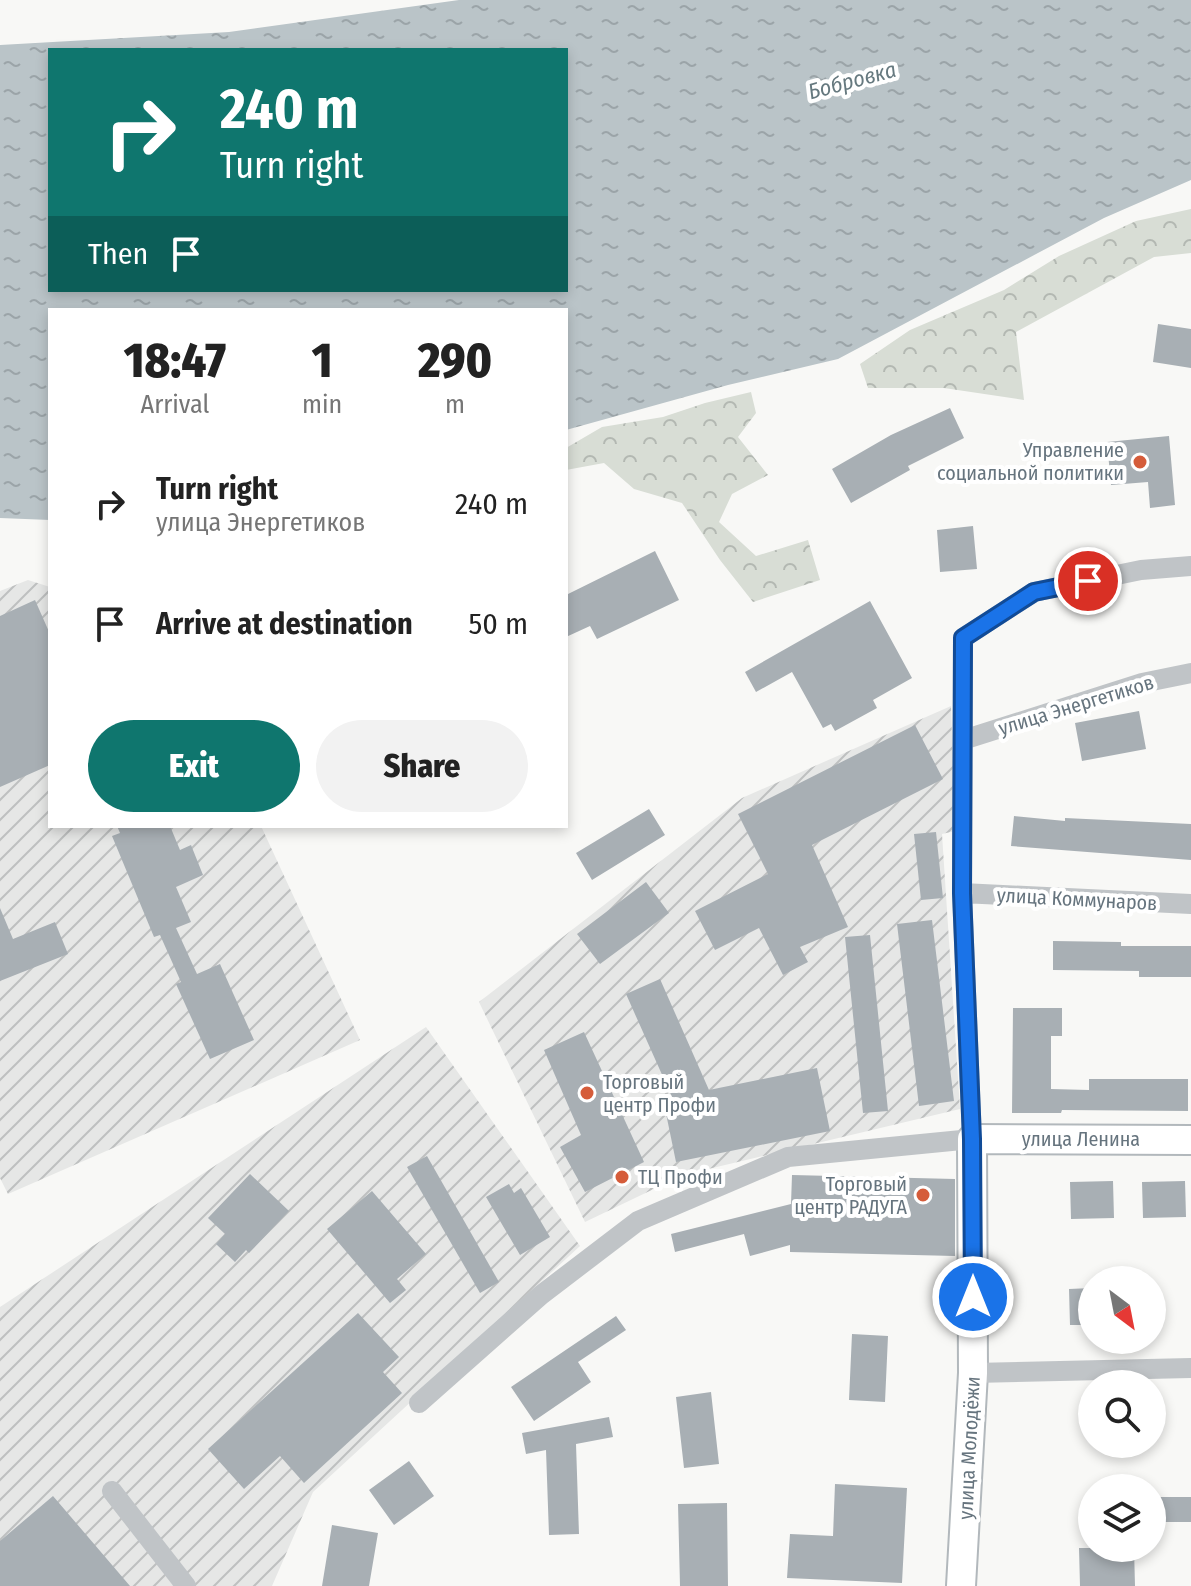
<!DOCTYPE html>
<meta charset="utf-8">
<style>
:root{--surface:#fff;--page:#f2f2f2;--text:#222;--muted:#767676;--accent:#0f766e}
body{margin:0;font-family:"Fira Sans Condensed",sans-serif;background:var(--page);color:var(--text);height:100vh;display:flex;flex-direction:column;font-size:30px;white-space:nowrap}
*{box-sizing:border-box;margin:0}
p{font-size:26px;color:var(--muted)}
.icon{flex:none;width:44px;height:44px;fill:none;stroke:currentColor;stroke-width:2;stroke-linecap:round;stroke-linejoin:round}
.map{position:relative;flex:1;overflow:hidden}
.sheet{position:absolute;left:48px;top:308px;width:520px;height:520px;display:flex;flex-direction:column;background:var(--surface);border-radius:0px;box-shadow:0 4px 12px #0003}
.sheet>*{flex:none}
.guide{position:absolute;left:48px;top:48px;width:520px;height:244px;border-radius:0px;box-shadow:0 4px 12px #0003;background:#0f766e;color:#fff;overflow:hidden}
.needle{width:52px;rotate:148deg}
.fabs{position:absolute;left:1078px;top:1266px;display:grid;gap:16px}
.fabs a{display:grid;place-items:center;width:88px;height:88px;border-radius:50%;background:var(--surface);box-shadow:0 4px 12px #0003;font-size:40px}
.pin{position:absolute;display:grid;place-items:center;width:68px;height:68px;color:#fff;margin:-34px;border:4px solid #fff;border-radius:50%;box-shadow:0 2px 8px #0007}
.me{position:absolute;width:88px;margin:-44px;rotate:0deg;stroke-linejoin:round;filter:drop-shadow(0 0 6px #0008)}
.turn{display:flex;align-items:center;gap:28px;height:168px;padding:0 40px;font-size:36px}
.turn .icon{width:104px;height:104px;stroke-width:2.5}
.turn b{display:block;font-size:56px;line-height:68px}
.then{display:flex;align-items:center;height:76px;padding:0 40px;background:#0003;gap:16px;font-size:30px}
.eta{display:flex;justify-content:space-evenly;align-items:center;height:136px;text-align:center}
.eta b{font-size:48px;font-weight:800;line-height:56px}
.action{display:flex;gap:16px;margin-top:auto;padding:16px 40px}
.action a{flex:1;height:92px;border-radius:48px;background:var(--accent);color:#fff;font-size:32px;font-weight:800;line-height:92px;text-align:center}
.action a+a{background:var(--page);color:var(--text)}
ul{padding:0;list-style:none}
li{display:flex;align-items:center;gap:24px;height:120px;padding:0 40px}
li div{flex:1}
li b{display:block;font-size:30px}
li em{font-style:normal}
.map>svg:first-child{display:block}
.industrial{fill:url(#industrial-furrows)}
.forest{fill:url(#forest-crowns)}
.water{fill:url(#water-ripples);fill-rule:evenodd}
.building{fill:#a8afb4}
.lines{fill:none;stroke-linecap:round;stroke-linejoin:round}
.secondary-casing{stroke:#b2b8bc;stroke-width:32}
.street{stroke:#c0c4c7;stroke-width:20}
.secondary{stroke:#fff;stroke-width:28}
.route-casing{stroke:#114b97;stroke-width:20}
.route{stroke:#1a73e8;stroke-width:14}
.poi-dot{fill:#d55c3a;stroke:#fff;stroke-width:3}
.labels{text-anchor:middle;stroke-width:8;stroke-linejoin:round;paint-order:stroke}
.poi-label{font-size:20px;fill:#66747e;stroke:#fff;text-anchor:end}
.street-label{font-size:20px;fill:#66747e;stroke:#fff}
.water-label{font-size:22px;font-style:italic;fill:#66797f;stroke:#fff}
</style>
<div class="map">
<svg width="1191" height="1586" viewBox="0 0 1191 1586">
<defs>
<pattern id="industrial-furrows" width="10" height="10" patternUnits="userSpaceOnUse" patternTransform="scale(2)"><rect width="10" height="10" fill="#e6e7e6"/><path d="M-1 1l2-2M0 10L10 0M9 11l2-2" fill="none" stroke="#bec0c0"/></pattern>
<pattern id="forest-crowns" width="20" height="18" patternUnits="userSpaceOnUse" patternTransform="scale(2)"><rect width="20" height="18" fill="#d8ddd5"/><path d="M2 6a3 3 0 1 1 6 0M12 15a3 3 0 1 1 6 0" fill="none" stroke="#b3b8b2"/></pattern>
<pattern id="water-ripples" width="26" height="14" patternUnits="userSpaceOnUse" patternTransform="scale(2)"><rect width="26" height="14" fill="#bac4c8"/><path d="M2 4q2-2 4 0t4 0M15 11q2-2 4 0t4 0" fill="none" stroke="#9ba4a8"/></pattern>
</defs>
<rect width="100%" height="100%" fill="#f8f8f6"/>
<!-- industrial -->
<path class="industrial" d="M28 580 50 587V826H261L360 1040 8 1194 0 1178V591Z
M951 706 955 831 942 834 960 1109 683 1175 585 1222 479 1002 742 798Z
M426 1027 580 1246 313 1492 272 1586H0V1307Z"/>
<!-- forest -->
<path class="forest" d="M1191 209V253L1154 257 1016 332 1024 400 944 388H868L860 364 910 330 1004 290 1059 256 1136 221Z
M751 392 756 413 738 437 768 475 732 494 719 522 756 556 808 540 820 580 753 602 720 560 682 503 634 489 604 463 566 470V448L602 427 663 417 705 403Z"/>
<!-- water -->
<path class="water" d="M459 0H1191V180L1104 218 838 359 728 385 566 430V310H50V520L0 518V45L229 32ZM50 50H566V290H50Z"/>
<!-- building -->
<path class="building" d="M1158 324 1191 329V368L1153 362Z
M950 408 964 438 908 466 910 470 851 503 832 469 891 435Z
M1169 436 1175 505 1150 508 1148 482 1111 485 1107 442Z
M973 526 977 569 940 572 937 530Z
M655 551 679 600 597 639 590 626 566 637V595Z
M35 600 50 634V765L0 787V616Z
M870 601 912 678 873 700 877 708 835 731 831 724 823 728 792 672 756 692 745 672Z
M1139 711 1146 749 1082 761 1075 723Z
M915 725 943 779 812 845 848 927 800 947 808 962 783 975 759 928 715 950 695 911 768 874 738 814Z
M649 809 665 835 592 880 576 853Z
M1014 816 1065 821V818L1191 824V860L1011 846Z
M117 826H170L180 850 191 845 203 875 176 887 191 922 176 928 197 974 220 964 254 1040 210 1059 176 984 181 982 160 935 154 937 112 836 120 833Z
M936 832 943 898 921 900 914 834Z
M646 882 669 913 600 964 577 934Z
M0 908 13 939 55 922 68 954 0 981Z
M932 920 954 1101 919 1106 897 924Z
M870 935 888 1111 863 1113 845 937Z
M1053 941 1121 942V946H1191V977H1139V971L1053 970Z
M660 979 709 1090 817 1068 830 1131 676 1162 663 1099 672 1097 626 994Z
M1013 1008H1062V1036H1051V1089L1089 1090V1079H1188V1111L1062 1110 1061 1113H1012Z
M584 1032 644 1162 585 1192 560 1147 581 1135 544 1050Z
M427 1156 499 1282 480 1293 407 1167Z
M250 1174 289 1211 249 1253 246 1250 235 1262 216 1244 225 1234 208 1218Z
M792 1175 955 1179V1256L790 1252V1245L750 1256 744 1234 675 1252 671 1234 791 1204Z
M1113 1181 1114 1218 1071 1219 1070 1182Z
M1185 1181 1186 1217 1143 1218 1142 1182Z
M509 1184 514 1193 521 1188 550 1237 520 1255 486 1197Z
M372 1191 426 1254 397 1279 406 1290 390 1303 327 1229Z
M1092 1288V1325H1070L1069 1289Z
M358 1313 399 1357 383 1372 402 1393 304 1483 280 1456 244 1489 208 1449Z
M616 1316 626 1330 578 1362 591 1382 534 1421 511 1387Z
M852 1334 888 1336 885 1402 849 1400Z
M711 1392 719 1464 684 1468 676 1397Z
M609 1417 613 1437 576 1444 579 1534 549 1535 546 1450 526 1454 522 1433Z
M409 1461 434 1496 394 1525 369 1490Z
M835 1484 907 1488 902 1583 787 1578 790 1534 833 1536Z
M53 1496 130 1586H0V1541Z
M1154 1497H1191V1522H1154Z
M727 1503 728 1586H680L678 1504Z
M332 1525 378 1533 369 1586H322Z
M1079 1548H1134L1135 1586H1080Z"/>
<g class="lines">
<defs>
<path id="secondary" d="M961 1586 973 1373 972 1139 1191 1140"/>
</defs>
<!-- secondary casing -->
<use href="#secondary" class="secondary-casing"/>
<!-- street -->
<path class="street" d="M963 740 1142 683 1191 673
M962 893 1191 904
M973 1373 1191 1368
M419 1403 541 1295 638 1221 788 1157 972 1139 962 893 963 638 1034 592 1141 570 1191 566
M112 1491 186 1586"/>
<!-- secondary -->
<use href="#secondary" class="secondary"/>
</g>
<g class="lines">
<defs>
<path id="route" d="M973 1297 972 1139 962 893 963 638 1034 592 1088 581"/>
</defs>
<!-- route casing -->
<use href="#route" class="route-casing"/>
<!-- route -->
<use href="#route" class="route"/>
</g>
<!-- markers -->
<g class="poi-dot">
<circle cx="1140" cy="462" r="8"/>
<circle cx="587" cy="1093" r="8"/>
<circle cx="622" cy="1177" r="8"/>
<circle cx="923" cy="1195" r="8"/>
</g>
<g class="labels">
<!-- poi labels -->
<g class="poi-label">
<text x="1124" y="457">Управление<tspan x="1124" dy="23">социальной политики</tspan></text>
<text x="603" y="1089" text-anchor="start">Торговый<tspan x="603" dy="23">центр Профи</tspan></text>
<text x="638" y="1184" text-anchor="start">ТЦ Профи</text>
<text x="907" y="1191">Торговый<tspan x="907" dy="23">центр РАДУГА</tspan></text>
</g>
<!-- street labels -->
<g class="street-label">
<text transform="translate(1076 705) rotate(-17)" y="7">улица Энергетиков</text>
<text transform="translate(1077 899) rotate(3)" y="7">улица Коммунаров</text>
<text x="1081" y="1146">улица Ленина</text>
<text transform="translate(969 1448) rotate(-87)" y="7">улица Молодёжи</text>
</g>
<!-- water labels -->
<g class="water-label">
<text transform="translate(852 80) rotate(-15)" y="8">Бобровка</text>
</g>
</g>
</svg>
<div class="fabs">
<a><svg class="needle" viewBox="-14 -14 28 28"><path d="M0-13l5 13h-10z" fill="#e53935"/><path d="M0 13l5-13h-10z" fill="#767676"/></svg></a>
<a><svg class="icon" aria-label="search" viewBox="0 0 24 24"><circle cx="10" cy="10" r="6"/><path d="M15 15l6 6"/></svg></a>
<a><svg class="icon" aria-label="layers" viewBox="0 0 24 24"><path d="M12 4l9 5-9 5-9-5zM3 14l9 5 9-5"/></svg></a>
</div>
<div class="pin" style="left:1088px;top:581px;background:#d93025"><svg class="icon" aria-label="arrive" viewBox="0 0 24 24"><path d="M6 21V4h12l-3 4 3 4H6"/></svg></div>
<svg class="me" style="left:973px;top:1297px" viewBox="-20 -20 40 40"><circle r="17" fill="#1a73e8" stroke="#fff" stroke-width="3"/><path d="M0-11L8 9 0 5-8 9z" fill="#fff"/></svg>
<div class="guide">
<div class="turn"><svg class="icon" aria-label="right" viewBox="0 0 24 24"><path d="M7 20v-9h11M14 6l5 5-5 5"/></svg><div><b>240 m</b>Turn right</div></div>
<div class="then">Then<svg class="icon" aria-label="arrive" viewBox="0 0 24 24"><path d="M6 21V4h12l-3 4 3 4H6"/></svg></div>
</div>
<section class="sheet">
<div class="eta">
<div><b>18:47</b><p>Arrival</p></div>
<div><b>1</b><p>min</p></div>
<div><b>290</b><p>m</p></div>
</div>
<ul>
<li><svg class="icon" aria-label="right" viewBox="0 0 24 24"><path d="M7 20v-9h11M14 6l5 5-5 5"/></svg><div><b>Turn right</b><p>улица Энергетиков</p></div><em>240 m</em></li>
<li><svg class="icon" aria-label="arrive" viewBox="0 0 24 24"><path d="M6 21V4h12l-3 4 3 4H6"/></svg><div><b>Arrive at destination</b></div><em>50 m</em></li>
</ul>
<div class="action"><a>Exit</a><a>Share</a></div>
</section>
</div>
